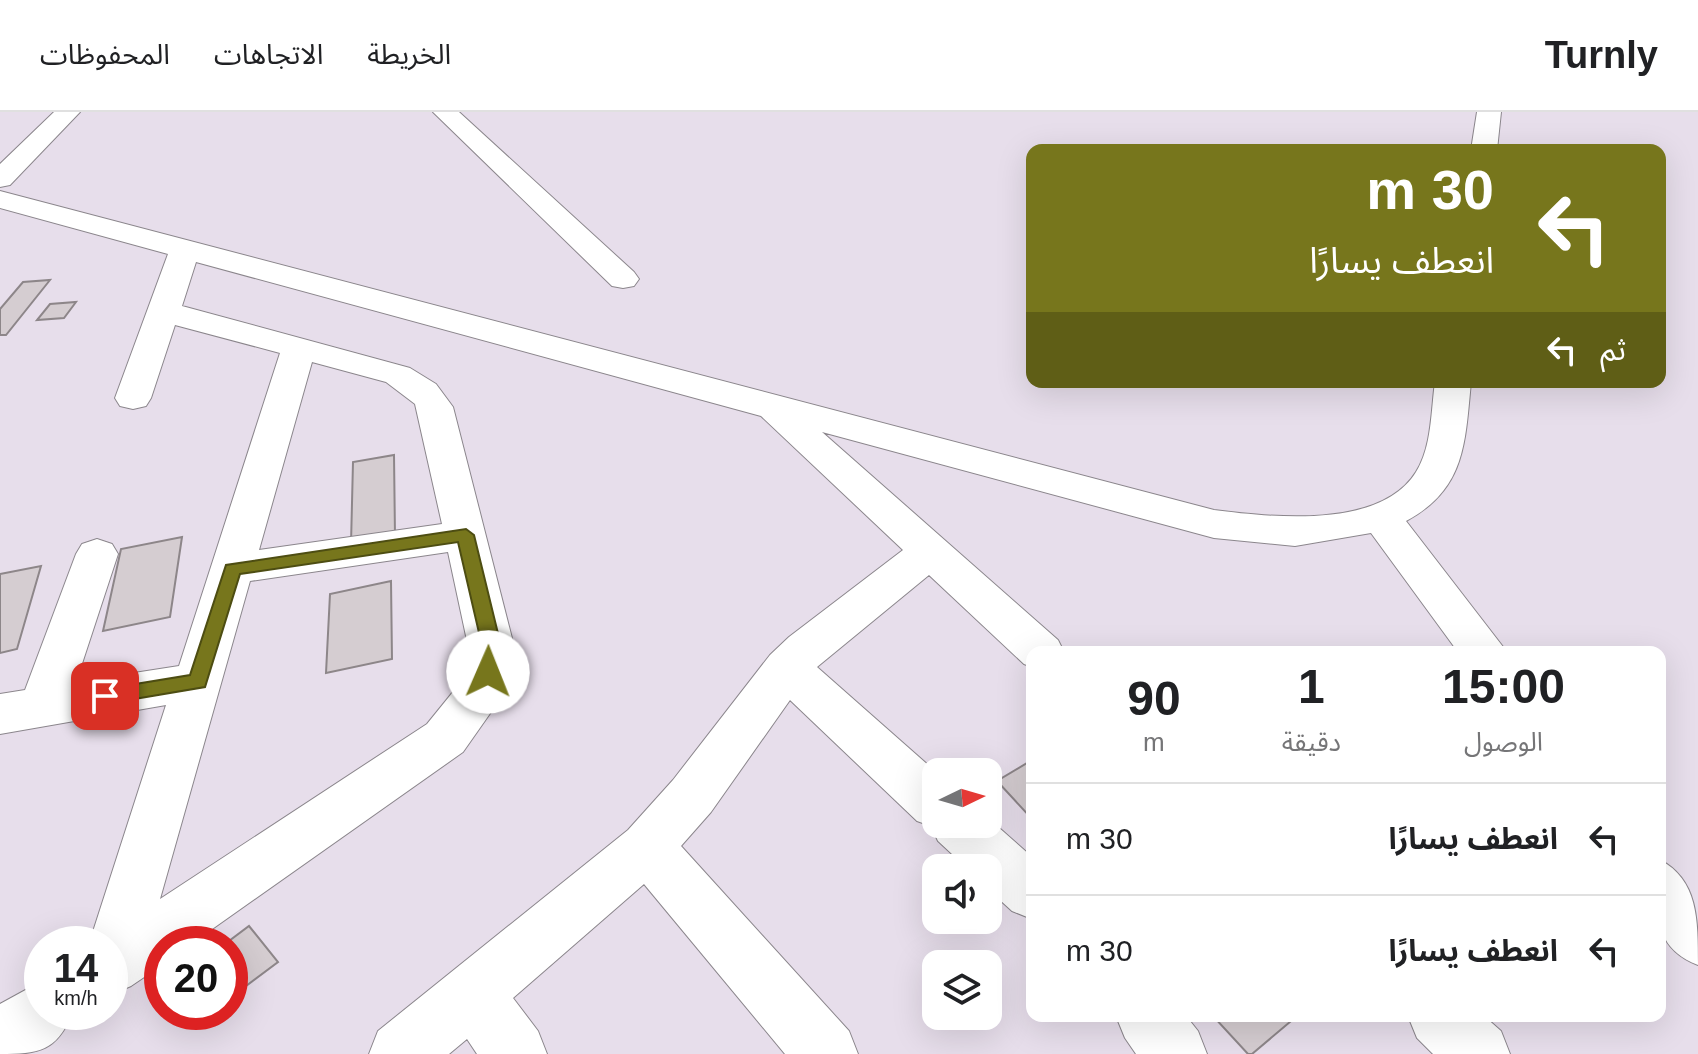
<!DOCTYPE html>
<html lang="ar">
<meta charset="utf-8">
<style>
:root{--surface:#fff;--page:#f6f6f6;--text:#202124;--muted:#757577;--line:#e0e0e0}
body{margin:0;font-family:Arial,"Noto Sans Arabic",sans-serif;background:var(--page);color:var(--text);direction:rtl;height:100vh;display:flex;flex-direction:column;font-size:30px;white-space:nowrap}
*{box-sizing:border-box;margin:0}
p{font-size:26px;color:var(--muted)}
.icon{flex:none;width:44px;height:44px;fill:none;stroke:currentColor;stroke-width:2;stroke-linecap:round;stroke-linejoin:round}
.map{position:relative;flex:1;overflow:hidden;direction:ltr}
.sheet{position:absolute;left:1026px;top:534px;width:640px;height:376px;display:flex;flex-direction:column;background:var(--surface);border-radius:16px;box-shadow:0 8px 32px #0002;direction:rtl}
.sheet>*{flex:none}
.hud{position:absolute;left:1026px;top:32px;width:640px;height:244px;border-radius:16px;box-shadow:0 8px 32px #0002;direction:rtl;background:#77761c;color:#fff;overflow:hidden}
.needle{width:52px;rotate:85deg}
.fabs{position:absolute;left:922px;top:646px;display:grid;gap:16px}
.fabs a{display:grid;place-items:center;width:80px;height:80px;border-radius:16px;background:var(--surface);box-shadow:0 8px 32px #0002;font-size:40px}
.speed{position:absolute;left:24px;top:814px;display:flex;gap:16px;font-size:40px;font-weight:700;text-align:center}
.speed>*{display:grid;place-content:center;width:104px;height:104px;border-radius:50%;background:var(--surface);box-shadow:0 8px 32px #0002;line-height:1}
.speed small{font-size:20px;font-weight:400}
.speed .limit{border:12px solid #d22;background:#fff;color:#111}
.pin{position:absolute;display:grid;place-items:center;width:68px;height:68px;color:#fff;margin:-34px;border-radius:16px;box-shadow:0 4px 12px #0006}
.me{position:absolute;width:88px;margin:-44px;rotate:1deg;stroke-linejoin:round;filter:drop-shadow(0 0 6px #0008)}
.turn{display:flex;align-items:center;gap:28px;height:168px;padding:0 40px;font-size:36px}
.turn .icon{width:104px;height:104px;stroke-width:2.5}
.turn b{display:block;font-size:56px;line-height:68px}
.then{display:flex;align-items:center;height:76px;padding:0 40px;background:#0003;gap:16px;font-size:30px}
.eta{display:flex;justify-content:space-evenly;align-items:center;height:136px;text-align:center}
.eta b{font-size:48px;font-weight:700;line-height:56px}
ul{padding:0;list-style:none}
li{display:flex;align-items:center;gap:24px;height:112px;padding:0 40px;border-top:2px solid var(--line)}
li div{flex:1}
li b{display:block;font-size:30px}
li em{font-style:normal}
header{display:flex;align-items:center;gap:48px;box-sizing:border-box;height:112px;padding:0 40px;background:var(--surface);border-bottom:2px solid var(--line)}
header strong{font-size:38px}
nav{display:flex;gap:44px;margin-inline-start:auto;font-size:28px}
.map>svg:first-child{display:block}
.built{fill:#e7deeb;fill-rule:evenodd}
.building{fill:#d5cdd1;stroke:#8d8689;stroke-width:2}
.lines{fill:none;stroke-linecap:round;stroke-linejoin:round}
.minor-casing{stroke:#8b868c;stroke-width:2}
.minor{fill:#fff;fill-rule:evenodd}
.route{fill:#77761c;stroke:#4d4d12;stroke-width:2}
</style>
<header>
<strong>Turnly</strong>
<nav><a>الخريطة</a><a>الاتجاهات</a><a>المحفوظات</a></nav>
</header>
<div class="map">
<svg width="1698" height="942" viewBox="0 0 1698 942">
<rect width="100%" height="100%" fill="#f1ecf2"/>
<!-- built -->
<path class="built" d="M0 0H1698V942H0ZM1032 38H1660V270H1032ZM1032 540H1660V904H1032ZM936 660H988V712H936ZM936 756H988V808H936ZM42 832H110V900H42ZM162 832H230V900H162ZM936 852H988V904H936Z"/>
<!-- building -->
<path class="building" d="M50 168 6 223H0V197L23 170Z
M76 190 64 206 37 208 50 192Z
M394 343 395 424 351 432 353 350Z
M182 425 170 505 103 519 121 437Z
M41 454 17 537 0 541V462Z
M391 469 392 547 326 561 330 482Z
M1032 648V707L997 669Z
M249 814 278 850 230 886V832H225Z
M1213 904H1297L1252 942H1248Z"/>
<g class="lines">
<defs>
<path id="minor" d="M54 0H80L10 73 0 75V52Z
M433 0H459L634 160 639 167 634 174 623 176 612 174Z
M1477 0H1501L1497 38H1471Z
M0 79 1214 398C1270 405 1380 418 1416 360 1432 335 1431 298 1435 270H1471C1465 330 1466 377 1406 409L1507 540H1458L1371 421 1295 434 1214 426 822 320 1058 528 1064 540H1032V555L1024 552 929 463 817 555 936 660V712H988V706L1032 745V807L1012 799 988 777V756H967L938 729 931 714 917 709 790 588 711 700 681 734 849 919 858 942H785L644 772 513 886 538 919 547 942H477L467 927 449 942H369L378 919 628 718 673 668 770 543 789 525 903 438 761 304 196 150 182 194 410 256 436 272 453 295 515 538 503 583 463 640 191 832H162V853L131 874 110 883V832H89L166 593 0 622V582L25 578 76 442 82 432 97 427 112 432 118 442 76 570 179 554 280 241 175 213 151 286 146 294 133 297 120 294 115 286 168 142 0 96ZM312 250 386 270 415 292 442 412 259 438ZM448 440 469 538 457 575 427 612 160 787 250 469Z
M1660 748C1698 768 1698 807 1698 853 1647 833 1660 794 1660 748Z
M42 869V900H73C57 939 40 942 0 942V892Z
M1116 904H1186L1198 919 1207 942H1136L1125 926Z
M1408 904H1484L1501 919 1510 942H1433L1417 926Z"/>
</defs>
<!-- minor casing -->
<use href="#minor" class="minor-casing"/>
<!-- minor -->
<use href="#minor" class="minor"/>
</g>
<!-- route -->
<path class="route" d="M466 417 474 423 502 538 495 565H481L478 560 483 538 458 430 240 462 205 575 105 592 98 590 95 584 98 579 105 577 190 563 226 453Z"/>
</svg>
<div class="fabs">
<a><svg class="needle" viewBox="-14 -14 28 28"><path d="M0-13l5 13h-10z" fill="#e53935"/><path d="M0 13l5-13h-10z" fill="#757577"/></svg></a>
<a><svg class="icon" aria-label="sound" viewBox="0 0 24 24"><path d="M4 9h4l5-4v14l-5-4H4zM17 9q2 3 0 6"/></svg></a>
<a><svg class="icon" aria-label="layers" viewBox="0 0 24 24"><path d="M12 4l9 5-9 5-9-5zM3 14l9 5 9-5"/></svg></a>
</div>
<div class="speed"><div>14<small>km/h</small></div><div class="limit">20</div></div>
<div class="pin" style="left:105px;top:584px;background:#d93025"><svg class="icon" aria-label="arrive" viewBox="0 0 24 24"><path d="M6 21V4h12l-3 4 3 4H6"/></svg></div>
<svg class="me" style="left:488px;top:560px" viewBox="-20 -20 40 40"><circle r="19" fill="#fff"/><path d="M0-13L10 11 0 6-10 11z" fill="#77761c"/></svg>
<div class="hud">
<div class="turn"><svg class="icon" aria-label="left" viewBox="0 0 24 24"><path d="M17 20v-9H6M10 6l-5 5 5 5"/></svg><div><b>30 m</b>انعطف يسارًا</div></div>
<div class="then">ثم<svg class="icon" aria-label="left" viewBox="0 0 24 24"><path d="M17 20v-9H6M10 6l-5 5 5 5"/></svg></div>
</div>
<section class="sheet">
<div class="eta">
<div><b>15:00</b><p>الوصول</p></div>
<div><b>1</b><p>دقيقة</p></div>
<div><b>90</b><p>m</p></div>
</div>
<ul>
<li><svg class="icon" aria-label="left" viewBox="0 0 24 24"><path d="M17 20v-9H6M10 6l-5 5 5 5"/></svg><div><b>انعطف يسارًا</b></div><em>30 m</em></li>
<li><svg class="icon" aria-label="left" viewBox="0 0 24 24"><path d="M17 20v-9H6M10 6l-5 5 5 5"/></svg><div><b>انعطف يسارًا</b></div><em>30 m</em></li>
</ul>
</section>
</div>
